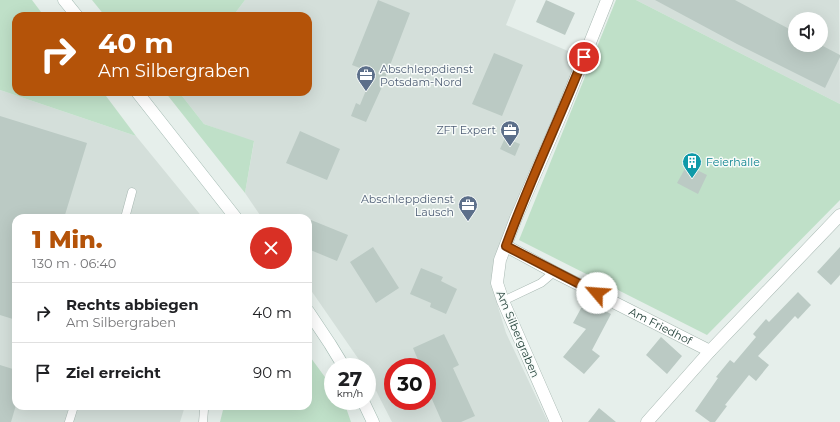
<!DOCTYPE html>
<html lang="de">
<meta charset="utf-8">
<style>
:root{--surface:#fff;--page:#f6f6f6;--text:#202124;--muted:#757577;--line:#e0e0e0;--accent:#b45309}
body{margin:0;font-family:Montserrat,sans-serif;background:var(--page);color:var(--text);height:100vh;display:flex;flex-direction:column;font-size:15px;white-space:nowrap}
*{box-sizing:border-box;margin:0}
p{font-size:13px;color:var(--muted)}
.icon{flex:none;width:22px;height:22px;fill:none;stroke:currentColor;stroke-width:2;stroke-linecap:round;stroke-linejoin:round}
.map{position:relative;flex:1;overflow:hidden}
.details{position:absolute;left:12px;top:214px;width:300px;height:196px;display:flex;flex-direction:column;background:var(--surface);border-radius:12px;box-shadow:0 4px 16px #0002}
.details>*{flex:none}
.banner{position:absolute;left:12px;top:12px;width:300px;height:84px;border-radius:12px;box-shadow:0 4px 16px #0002;background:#b45309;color:#fff;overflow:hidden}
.fabs{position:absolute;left:788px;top:12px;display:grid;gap:8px}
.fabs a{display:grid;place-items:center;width:40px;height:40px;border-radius:50%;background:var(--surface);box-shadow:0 4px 16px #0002;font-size:20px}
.speed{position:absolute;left:324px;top:358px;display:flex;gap:8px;font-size:20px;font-weight:700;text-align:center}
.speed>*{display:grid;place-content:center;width:52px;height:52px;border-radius:50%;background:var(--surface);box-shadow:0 4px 16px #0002;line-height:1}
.speed small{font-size:10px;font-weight:400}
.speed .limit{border:6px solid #d22;background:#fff;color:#111}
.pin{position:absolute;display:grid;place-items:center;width:34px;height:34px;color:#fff;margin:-17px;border:2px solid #fff;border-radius:50%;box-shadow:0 1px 4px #0007}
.me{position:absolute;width:44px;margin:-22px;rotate:297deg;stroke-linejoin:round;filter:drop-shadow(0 0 3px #0008)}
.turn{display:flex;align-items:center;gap:14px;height:84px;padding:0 20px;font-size:18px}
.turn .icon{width:52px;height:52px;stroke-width:2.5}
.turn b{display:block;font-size:28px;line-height:34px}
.round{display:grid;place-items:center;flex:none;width:42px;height:42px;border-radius:21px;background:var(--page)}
.headline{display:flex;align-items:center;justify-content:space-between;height:68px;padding:0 20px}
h1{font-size:24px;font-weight:800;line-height:30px;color:var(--accent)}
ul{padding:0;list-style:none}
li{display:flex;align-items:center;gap:12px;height:60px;padding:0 20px;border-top:1px solid var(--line)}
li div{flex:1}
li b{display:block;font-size:15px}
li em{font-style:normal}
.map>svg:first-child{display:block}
.built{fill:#d4dfda;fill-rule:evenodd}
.green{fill:#bfe0c8}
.building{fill:#bbcac4}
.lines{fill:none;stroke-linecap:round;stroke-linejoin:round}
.lane-casing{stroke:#a8b8b2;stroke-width:9}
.street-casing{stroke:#a8b8b2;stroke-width:13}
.secondary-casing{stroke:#a4bbb3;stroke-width:13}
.lane{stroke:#fff;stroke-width:8}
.street{stroke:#fff;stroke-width:12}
.secondary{stroke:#fff;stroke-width:12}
.route-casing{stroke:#753606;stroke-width:10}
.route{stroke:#b45309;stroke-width:7}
.labels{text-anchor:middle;stroke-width:3;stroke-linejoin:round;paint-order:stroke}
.service-label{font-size:11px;fill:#4e5e75;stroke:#f7fbf9;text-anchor:end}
.culture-label{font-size:11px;fill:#0d838f;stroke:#f7fbf9;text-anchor:start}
.street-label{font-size:11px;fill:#24423a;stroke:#f7fbf9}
</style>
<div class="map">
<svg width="840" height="422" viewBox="0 0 840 422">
<rect width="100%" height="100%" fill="#e6efeb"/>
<!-- built -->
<path class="built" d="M245 0H516L506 25 580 56 495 286 498 307 506 333 548 422H392L367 373V367H364L308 286V218H262L245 193 254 142 204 124 179 92H308V16H233ZM393 367H427V401H393Z
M636 0H839L840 104ZM795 19H821V45H795Z
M0 90 136 136 203 218H16V406H185L180 422H0Z"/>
<!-- green -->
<path class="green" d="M0 0H32L44 16H16V92H103L136 136 0 90Z
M92 0H245L233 16H105Z
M616 0H636L840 104V200L707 335 519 240Z
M165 92H179L204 124 254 141 245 193Z
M308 354 333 388V401H343L344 402 351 422H220L224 406H308Z"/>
<!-- building -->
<path class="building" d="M378 0 410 13 381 89 366 122 351 116 356 103 360 105 373 73 352 65Z
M546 0 575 13 565 35 536 22Z
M655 0H735L795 32V45H821L840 55V57L825 88 737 44Z
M494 53 523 65 502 116 472 104Z
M0 116 87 143 64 218H16V320L0 315Z
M300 131 340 149 327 180 286 163Z
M505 138 520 144 515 156 500 149Z
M687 165 707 175 698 194 677 183Z
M311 220 348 235 337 261 308 249V227Z
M373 247 399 288 376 303 350 262Z
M840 247V275L831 285 817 272Z
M421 268 443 277 441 281 457 289 446 314 430 307 431 303 410 294Z
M798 292 811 305 798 319 795 316 758 356 769 365 756 381 749 375 725 405 727 406 715 422H710L695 411 718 378 716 377 730 360 734 363 756 337 753 334 766 319 769 322Z
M585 301 611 314 592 350 600 356 584 374 563 357 586 329 573 323Z
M444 334 459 365 453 368 475 416 461 422H442L431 397 434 395 427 380V367H421L413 348Z
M661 337 682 356 667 374 646 355Z
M0 365 16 370V405L11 422H0Z
M599 408 616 422H588Z"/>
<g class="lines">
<defs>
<path id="lane" d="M125 218 132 192
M503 301 541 283 554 272
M69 422 74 406
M203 422 204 410 203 406"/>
<g id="street">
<path id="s1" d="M506 246 554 272 710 351"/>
<path d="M556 422 503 301 497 283 500 260 516 218 563 110 607 0"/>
<path d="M647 422 710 351 840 215"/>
</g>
<path id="secondary" d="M64 0 77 16
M137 92 236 218
M308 311 330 344 344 367
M363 401 373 422"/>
</defs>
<!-- lane casing -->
<use href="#lane" class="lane-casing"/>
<!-- street casing -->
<use href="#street" class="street-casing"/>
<!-- secondary casing -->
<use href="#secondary" class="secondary-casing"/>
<!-- lane -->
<use href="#lane" class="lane"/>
<!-- street -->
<use href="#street" class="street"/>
<!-- secondary -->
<use href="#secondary" class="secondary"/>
</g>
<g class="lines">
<defs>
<path id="route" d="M584 57C559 120 529 182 506 246L597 293"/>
</defs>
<!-- route casing -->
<use href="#route" class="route-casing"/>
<!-- route -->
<use href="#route" class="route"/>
</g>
<!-- icons -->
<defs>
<symbol id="office-pin" viewBox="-11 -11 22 30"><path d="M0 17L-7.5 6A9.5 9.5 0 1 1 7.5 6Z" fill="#5c6f8a" stroke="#f7fbf9"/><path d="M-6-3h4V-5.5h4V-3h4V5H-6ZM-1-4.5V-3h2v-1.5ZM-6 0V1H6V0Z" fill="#fff"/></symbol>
<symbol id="building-pin" viewBox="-11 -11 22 30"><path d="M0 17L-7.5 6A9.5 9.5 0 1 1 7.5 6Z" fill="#0f9aa8" stroke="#f7fbf9"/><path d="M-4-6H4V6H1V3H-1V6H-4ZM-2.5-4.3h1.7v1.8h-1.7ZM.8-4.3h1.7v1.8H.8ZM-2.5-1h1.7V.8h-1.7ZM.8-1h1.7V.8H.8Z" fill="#fff"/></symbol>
</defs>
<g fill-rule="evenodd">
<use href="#office-pin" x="355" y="64" width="22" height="30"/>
<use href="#office-pin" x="499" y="119" width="22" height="30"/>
<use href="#building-pin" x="681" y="151" width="22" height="30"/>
<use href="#office-pin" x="457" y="194" width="22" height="30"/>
</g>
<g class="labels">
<!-- service labels -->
<g class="service-label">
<text x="380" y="73" text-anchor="start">Abschleppdienst<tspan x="380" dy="13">Potsdam-Nord</tspan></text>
<text x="496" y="134">ZFT Expert</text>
<text x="454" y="203">Abschleppdienst<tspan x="454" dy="13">Lausch</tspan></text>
</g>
<!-- culture labels -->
<g class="culture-label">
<text x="706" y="166">Feierhalle</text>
</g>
<!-- street labels -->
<g class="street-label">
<text dy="4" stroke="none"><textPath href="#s1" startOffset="174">Am Friedhof</textPath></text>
<text transform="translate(518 334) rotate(67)" y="4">Am Silbergraben</text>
</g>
</g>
</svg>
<div class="fabs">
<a><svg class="icon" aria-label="sound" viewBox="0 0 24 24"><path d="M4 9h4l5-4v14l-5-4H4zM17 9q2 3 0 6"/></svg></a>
</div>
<div class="speed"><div>27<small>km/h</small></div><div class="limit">30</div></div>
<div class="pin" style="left:584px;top:57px;background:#d93025"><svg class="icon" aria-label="arrive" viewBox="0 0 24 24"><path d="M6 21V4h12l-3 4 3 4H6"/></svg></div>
<svg class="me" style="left:597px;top:293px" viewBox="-20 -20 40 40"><circle r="19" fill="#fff"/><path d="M0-13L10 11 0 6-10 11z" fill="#b45309"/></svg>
<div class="banner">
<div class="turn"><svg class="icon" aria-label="right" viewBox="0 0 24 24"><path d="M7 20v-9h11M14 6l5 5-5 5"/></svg><div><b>40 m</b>Am Silbergraben</div></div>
</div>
<section class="details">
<div class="headline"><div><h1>1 Min.</h1><p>130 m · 06:40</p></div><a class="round" style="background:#d93025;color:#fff"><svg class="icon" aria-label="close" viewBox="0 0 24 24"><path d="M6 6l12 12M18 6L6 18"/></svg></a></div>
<ul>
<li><svg class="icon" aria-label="right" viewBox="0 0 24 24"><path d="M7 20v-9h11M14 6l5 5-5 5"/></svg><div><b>Rechts abbiegen</b><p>Am Silbergraben</p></div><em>40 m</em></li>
<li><svg class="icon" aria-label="arrive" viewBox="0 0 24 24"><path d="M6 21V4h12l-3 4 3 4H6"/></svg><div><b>Ziel erreicht</b></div><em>90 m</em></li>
</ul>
</section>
</div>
